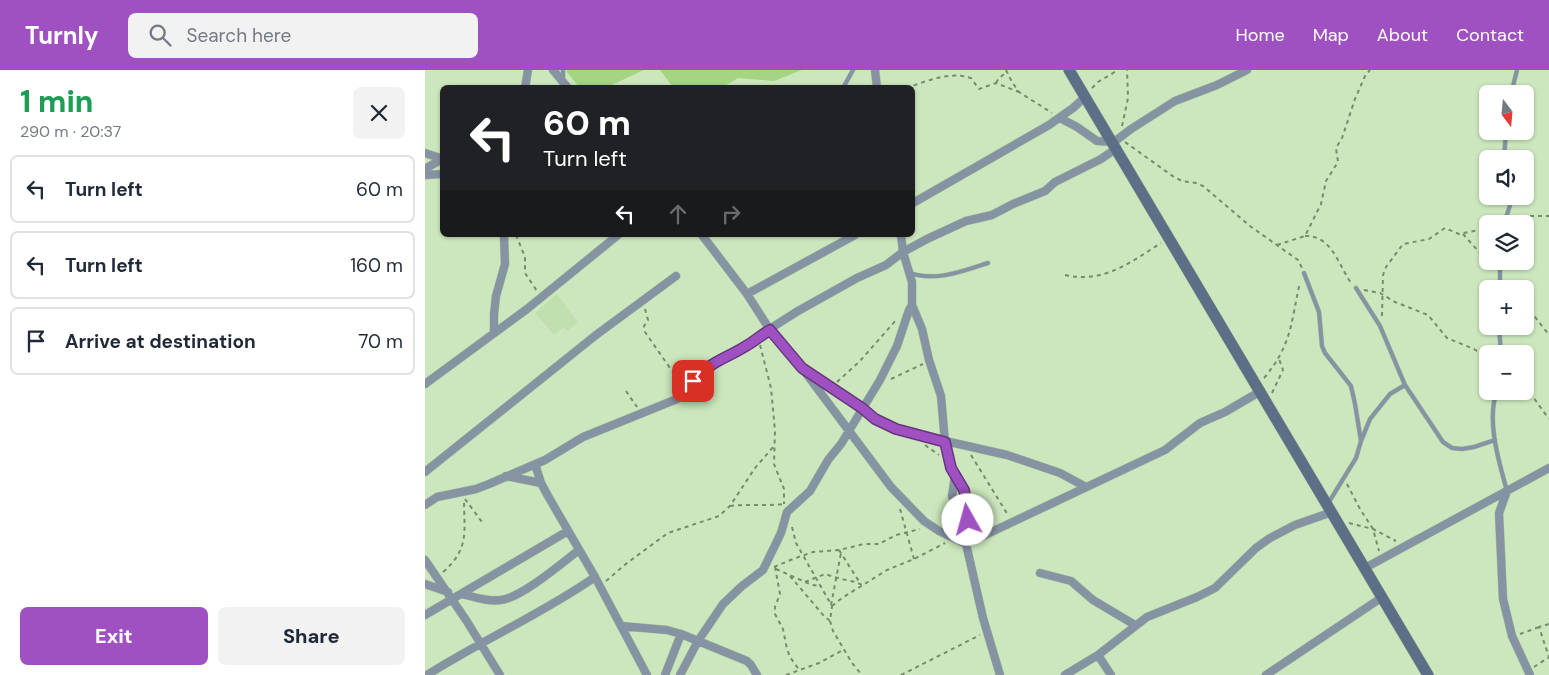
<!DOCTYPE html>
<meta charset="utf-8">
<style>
:root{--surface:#fff;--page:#f2f2f3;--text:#1f2937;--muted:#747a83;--line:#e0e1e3;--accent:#9f51c2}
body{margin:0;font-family:"DM Sans",sans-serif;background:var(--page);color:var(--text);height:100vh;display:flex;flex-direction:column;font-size:19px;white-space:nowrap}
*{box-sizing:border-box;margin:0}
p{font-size:16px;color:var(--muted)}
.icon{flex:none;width:28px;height:28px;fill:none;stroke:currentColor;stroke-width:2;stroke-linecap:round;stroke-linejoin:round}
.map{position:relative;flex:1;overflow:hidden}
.side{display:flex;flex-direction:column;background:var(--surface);width:425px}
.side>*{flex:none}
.hud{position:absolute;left:15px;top:15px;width:475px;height:152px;border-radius:8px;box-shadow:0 1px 4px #0004;background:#202124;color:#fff;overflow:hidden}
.needle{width:32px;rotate:164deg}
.controls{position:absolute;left:1054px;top:15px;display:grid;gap:10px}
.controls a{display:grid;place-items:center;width:55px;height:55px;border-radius:8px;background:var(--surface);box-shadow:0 1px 4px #0004;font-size:25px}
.pin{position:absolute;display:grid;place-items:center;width:42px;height:42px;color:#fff;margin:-21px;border-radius:10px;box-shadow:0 2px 8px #0006}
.me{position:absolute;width:55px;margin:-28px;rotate:353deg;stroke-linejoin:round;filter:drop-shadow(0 0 4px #0008)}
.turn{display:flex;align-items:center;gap:18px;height:105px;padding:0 20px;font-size:22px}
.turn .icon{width:65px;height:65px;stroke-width:2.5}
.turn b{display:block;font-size:35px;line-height:42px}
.lanes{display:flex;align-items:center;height:48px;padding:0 20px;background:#0003;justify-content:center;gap:25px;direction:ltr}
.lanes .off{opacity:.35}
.round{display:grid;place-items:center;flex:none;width:52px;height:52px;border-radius:8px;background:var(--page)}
.summary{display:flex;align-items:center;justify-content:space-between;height:85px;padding:0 20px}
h1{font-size:30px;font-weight:800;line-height:38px;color:#1e9e55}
.primary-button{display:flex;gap:10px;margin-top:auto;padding:10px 20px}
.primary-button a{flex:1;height:58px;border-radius:8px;background:var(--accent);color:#fff;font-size:20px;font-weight:800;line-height:58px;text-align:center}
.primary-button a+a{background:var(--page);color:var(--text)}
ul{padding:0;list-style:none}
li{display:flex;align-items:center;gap:15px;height:68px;margin:0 10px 8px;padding:0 10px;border:2px solid var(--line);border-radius:8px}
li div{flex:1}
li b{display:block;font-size:19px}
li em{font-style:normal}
header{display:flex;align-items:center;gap:30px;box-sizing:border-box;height:70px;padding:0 25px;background:var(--accent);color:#fff}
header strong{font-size:24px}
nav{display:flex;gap:28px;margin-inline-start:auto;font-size:18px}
.search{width:350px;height:45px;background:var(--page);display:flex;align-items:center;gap:12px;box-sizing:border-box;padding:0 18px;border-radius:8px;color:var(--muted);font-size:19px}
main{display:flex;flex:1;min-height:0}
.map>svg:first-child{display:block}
.built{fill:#c1e0af}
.green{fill:#a3d583}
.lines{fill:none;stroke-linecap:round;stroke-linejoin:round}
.lane-casing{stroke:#abc39e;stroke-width:5}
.street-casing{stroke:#abc39e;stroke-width:9}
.secondary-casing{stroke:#abc39e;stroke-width:12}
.path{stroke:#788b6d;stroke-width:2;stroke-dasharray:4 4;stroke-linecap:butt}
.lane{stroke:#8693a3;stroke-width:4}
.street{stroke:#8693a3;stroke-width:8}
.secondary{stroke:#5c6f87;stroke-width:11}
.route-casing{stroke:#67357e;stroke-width:12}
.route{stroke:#9f51c2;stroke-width:9}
</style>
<header>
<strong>Turnly</strong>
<div class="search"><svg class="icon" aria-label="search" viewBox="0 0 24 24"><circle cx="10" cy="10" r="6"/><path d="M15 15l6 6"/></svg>Search here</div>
<nav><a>Home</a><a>Map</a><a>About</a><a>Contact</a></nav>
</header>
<main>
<section class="side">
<div class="summary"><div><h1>1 min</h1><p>290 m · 20:37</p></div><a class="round"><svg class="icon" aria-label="close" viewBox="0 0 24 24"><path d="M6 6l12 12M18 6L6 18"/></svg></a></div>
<ul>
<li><svg class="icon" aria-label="left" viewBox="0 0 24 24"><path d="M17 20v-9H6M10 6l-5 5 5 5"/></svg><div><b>Turn left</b></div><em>60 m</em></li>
<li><svg class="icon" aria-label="left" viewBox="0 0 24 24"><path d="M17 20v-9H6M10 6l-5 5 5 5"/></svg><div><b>Turn left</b></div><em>160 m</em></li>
<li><svg class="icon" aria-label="arrive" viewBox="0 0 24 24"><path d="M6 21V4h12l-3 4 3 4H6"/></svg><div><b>Arrive at destination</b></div><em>70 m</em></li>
</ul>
<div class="primary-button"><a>Exit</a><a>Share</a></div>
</section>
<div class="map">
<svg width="1124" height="605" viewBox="0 0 1124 605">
<rect width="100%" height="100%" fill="#cce7bd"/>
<!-- built -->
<path class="built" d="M132 224 153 252 142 261 139 257 129 265 110 243Z"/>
<!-- green -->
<path class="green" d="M143 0H219L182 17H154L141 1Z
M235 0H377L349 11 313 8 298 17H248Z"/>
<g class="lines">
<defs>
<path id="lane" d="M138 10V0
M418 18 428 0
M1086 24 1092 0
M1079 89 1081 61
M1079 154 1088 126
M485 203C511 212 538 201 563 193
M879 203 894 242 897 276 900 283 926 316 930 334 936 371
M931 218 955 256 980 315 1018 372 1027 378 1037 379 1049 377 1070 370
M1075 219V191
M1074 256 1076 284
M1072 321C1061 350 1074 392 1082 421
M904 432 931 388 936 371 945 349 965 324 980 315"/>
<path id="street" d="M128 0 143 18
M450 0 452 18
M100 18 103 0
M635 48 652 57 672 71 689 72 706 59 750 31 792 15 822 0
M0 83 18 89
M0 99 17 89
M0 105 18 104
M488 133 624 55 648 38 660 27
M277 165 322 224 345 260 377 298 466 417 499 451 514 461 541 474 740 380 775 353 800 342 836 321
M476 165 478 182 487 212V235L497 259 504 290 516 326 520 372 524 390 527 402 539 420 541 429 543 450 541 474 558 548 575 605
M322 224 430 165
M69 263V244L71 226 80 194 79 165
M383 302 437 338 458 354 485 363 582 385 635 403 661 417
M0 314 102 239 193 165
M110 394 116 413 123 426 170 507 222 605
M0 402 171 265 251 206
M81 406 116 413
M530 406 527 426 540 461
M1082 421 1074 443 1078 529 1087 566 1105 605
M0 435 12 427 51 419 64 414 120 390 158 367 252 329 277 300 320 276 335 265 373 241 432 208 461 195 478 182 502 169 541 151 567 145 588 134 620 121 630 112 676 89 692 78
M0 490 41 550 75 605
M940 498 1124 398
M615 503 646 511 668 530 710 555
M0 514 23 522
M37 524C49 527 63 532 76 530 96 528 137 493 154 480
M0 545 143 461
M196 556 242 560 256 564 322 591 326 595 332 605
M673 585 686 605
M2 605C57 570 117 544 170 507
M240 605 256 564
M255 605 273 571 298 534 317 516 338 500 356 463 362 442 385 421 403 390 416 374 455 310 472 276 484 240 487 235
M640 605 673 585 722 547 772 527 790 518 831 478 845 468 870 455 907 442
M841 605 956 528"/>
<path id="secondary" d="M644 0 1003 605"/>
</defs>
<!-- lane casing -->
<use href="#lane" class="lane-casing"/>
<!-- street casing -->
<use href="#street" class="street-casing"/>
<!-- secondary casing -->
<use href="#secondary" class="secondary-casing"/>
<!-- path -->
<path class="path" d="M581 0 587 12 594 22 627 43
M571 13 574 8 582 2
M481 18C503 11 523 1 546 8L554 19 571 13 594 22
M667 18 673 12 693 0
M697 56 703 28 702 0
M700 72 749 107 757 111 771 113 778 116 825 156 873 190 877 198
M1089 146H1124
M1038 164 1062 191
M91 165 100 187V203L112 221
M880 166C907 165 914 196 926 213
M852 175 880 166 896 134 901 111 913 92 911 78 917 68 930 29 940 6 945 0
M1063 191 1069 197
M640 205C678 214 706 192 736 173
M1082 213 1087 219
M939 220 955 223 970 232 1003 245 1022 268 1049 279 1062 288
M1100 234 1124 265
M220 239 223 250 219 256 220 262 245 298 257 312
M957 246 958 205 961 197 978 174 1004 169 1020 158 1034 164 1054 160 1062 157
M335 275 346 318 350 361 349 394 359 419V434
M839 308C867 275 866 252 875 212
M466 309 498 294
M412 312 434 292 472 249
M1100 316 1124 349
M201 321 212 337
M847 323 858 300 854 289
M500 375 514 385
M546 385 583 445
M922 414 935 439 948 459 954 481
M40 429 57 452
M305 436C323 434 341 436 359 434
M475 439 489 489
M924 453 948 459 971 471
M367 457 371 473 407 536 405 551 408 561 427 593 437 605
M414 480 435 513
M349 497 368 489 388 482 414 480 439 474H454L471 465 495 459
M350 497 355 524 350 537V544L358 559 362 579 365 587 375 601
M351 499 387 515 395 516
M18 502C45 479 39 460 39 429
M365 506 399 546 405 551
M181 511 202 493 243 463 294 446 305 436 330 398 349 376
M380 512 400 504 416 509 431 512 439 516
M406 535 416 483
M407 536 417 528 462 500 489 489 520 473
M1095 564 1114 557
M1109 597 1124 587 1114 557 1124 554
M361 605 394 593 418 580
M476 605 555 565"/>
<!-- lane -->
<use href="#lane" class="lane"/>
<!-- street -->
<use href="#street" class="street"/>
<!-- secondary -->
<use href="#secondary" class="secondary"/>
</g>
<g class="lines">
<defs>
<path id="route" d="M268 311C286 291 300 289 321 276 330 271 336 265 345 260L377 298 437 338 450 349 471 359 520 372 526 398 539 420 543 439V450"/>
</defs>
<!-- route casing -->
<use href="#route" class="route-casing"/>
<!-- route -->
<use href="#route" class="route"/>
</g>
</svg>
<div class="controls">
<a><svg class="needle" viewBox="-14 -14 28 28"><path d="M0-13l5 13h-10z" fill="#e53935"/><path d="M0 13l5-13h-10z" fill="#747a83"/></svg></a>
<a><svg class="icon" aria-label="sound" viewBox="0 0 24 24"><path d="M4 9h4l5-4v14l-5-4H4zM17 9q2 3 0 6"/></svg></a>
<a><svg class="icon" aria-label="layers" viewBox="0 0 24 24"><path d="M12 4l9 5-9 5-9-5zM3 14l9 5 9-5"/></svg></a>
<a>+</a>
<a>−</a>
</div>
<div class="pin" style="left:268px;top:311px;background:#d93025"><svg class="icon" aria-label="arrive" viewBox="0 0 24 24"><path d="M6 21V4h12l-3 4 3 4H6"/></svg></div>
<svg class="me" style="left:543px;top:450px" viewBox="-20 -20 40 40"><circle r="19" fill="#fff"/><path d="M0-13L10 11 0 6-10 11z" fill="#9f51c2"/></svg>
<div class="hud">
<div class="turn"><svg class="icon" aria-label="left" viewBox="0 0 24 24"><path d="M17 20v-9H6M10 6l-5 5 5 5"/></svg><div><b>60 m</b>Turn left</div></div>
<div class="lanes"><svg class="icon" aria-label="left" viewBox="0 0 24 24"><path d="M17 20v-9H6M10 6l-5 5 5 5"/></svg><svg class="icon off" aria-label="ahead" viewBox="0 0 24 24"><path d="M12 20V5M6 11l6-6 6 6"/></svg><svg class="icon off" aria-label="right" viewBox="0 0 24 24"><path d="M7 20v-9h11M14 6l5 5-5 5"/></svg></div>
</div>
</div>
</main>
